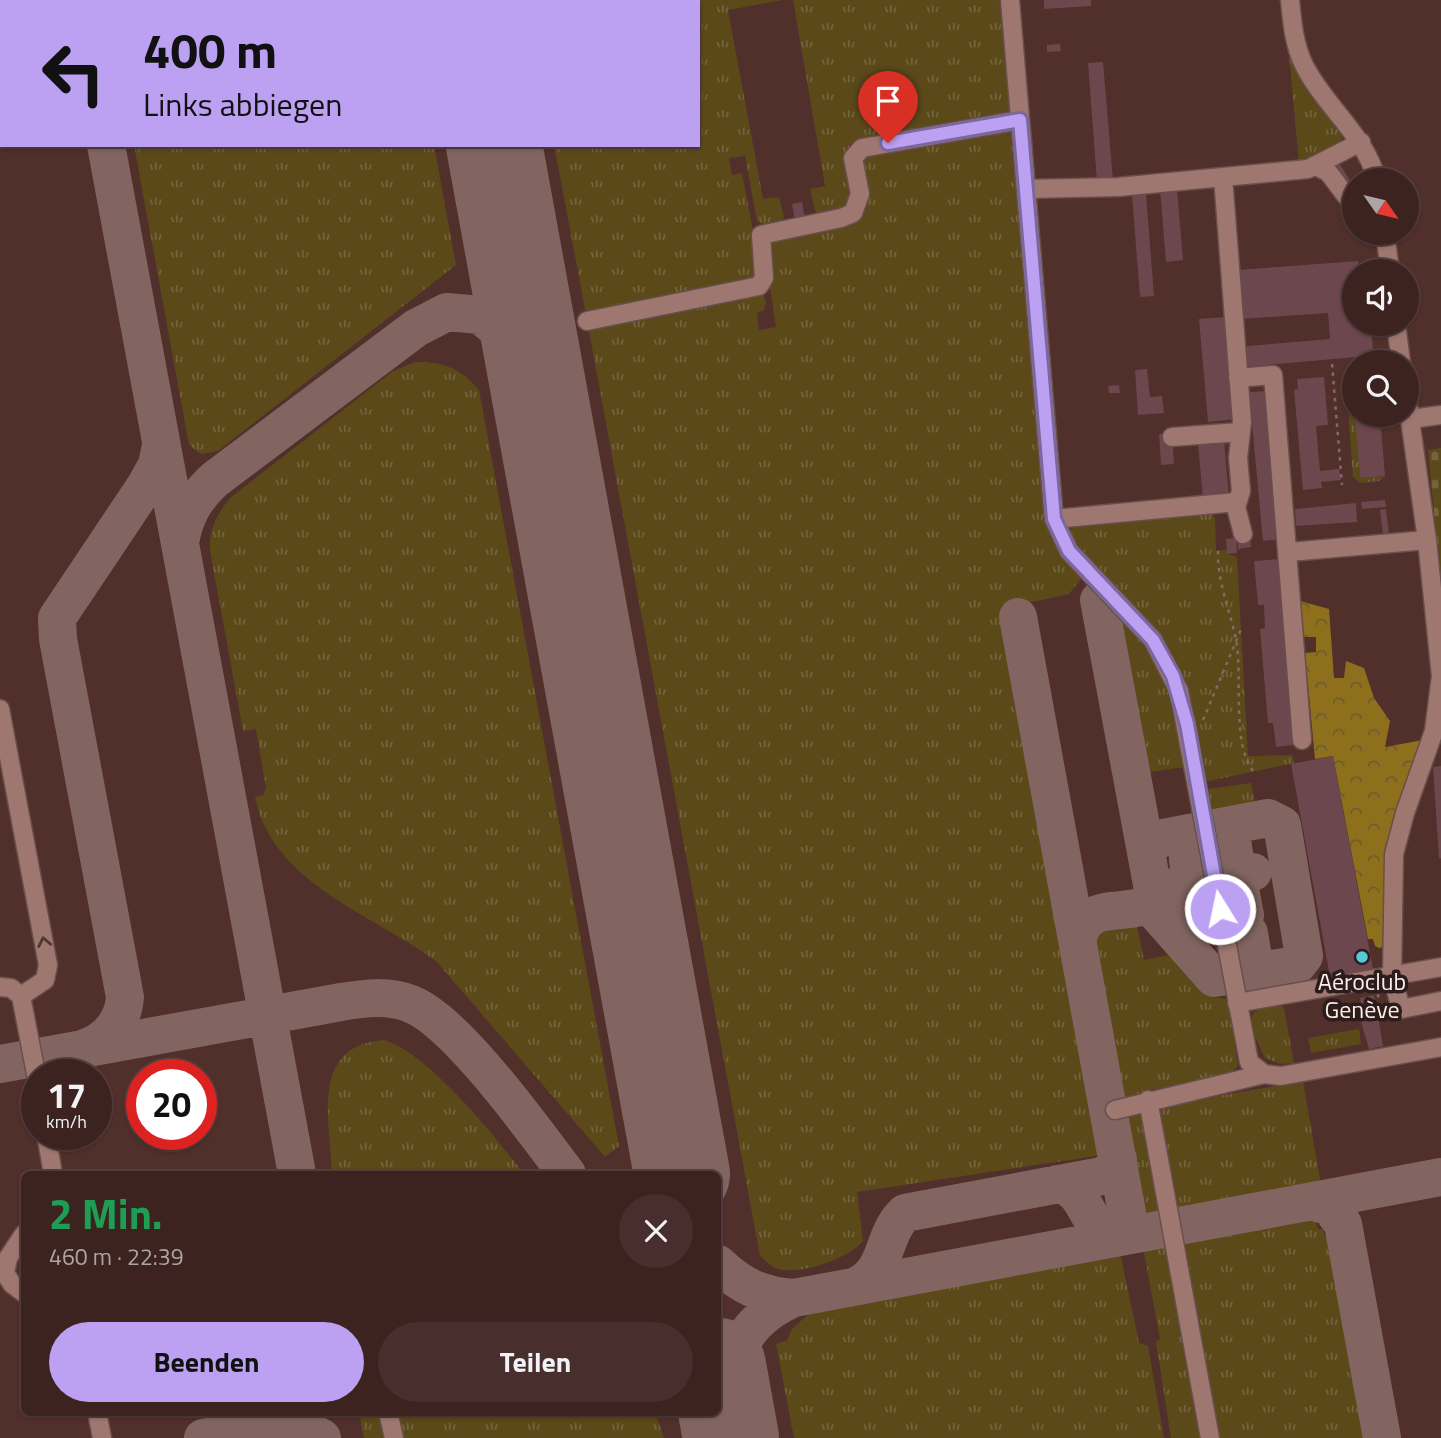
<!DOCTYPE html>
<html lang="de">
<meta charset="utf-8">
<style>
:root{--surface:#3d2320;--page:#482f2d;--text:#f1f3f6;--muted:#ada4a5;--line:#56403e;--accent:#bca0f2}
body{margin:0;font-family:"Titillium Web",sans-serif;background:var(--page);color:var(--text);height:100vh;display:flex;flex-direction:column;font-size:26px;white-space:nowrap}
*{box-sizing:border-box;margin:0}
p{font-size:23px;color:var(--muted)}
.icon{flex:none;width:38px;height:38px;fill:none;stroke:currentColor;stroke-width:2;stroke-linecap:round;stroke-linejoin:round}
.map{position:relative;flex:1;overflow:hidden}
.sheet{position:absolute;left:21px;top:1171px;width:700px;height:245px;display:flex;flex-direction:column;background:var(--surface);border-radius:10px;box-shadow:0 2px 5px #0004,0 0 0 2px var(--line)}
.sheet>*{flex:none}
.top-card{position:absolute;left:0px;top:0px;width:700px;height:147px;box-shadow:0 2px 5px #0004,0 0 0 2px var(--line);background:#bca0f2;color:#111;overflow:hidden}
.needle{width:46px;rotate:124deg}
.controls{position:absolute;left:1342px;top:168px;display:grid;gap:14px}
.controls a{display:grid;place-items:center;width:77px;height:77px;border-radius:50%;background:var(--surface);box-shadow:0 2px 5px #0004,0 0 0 2px var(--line);font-size:35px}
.speed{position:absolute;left:21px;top:1059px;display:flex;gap:14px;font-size:35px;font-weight:700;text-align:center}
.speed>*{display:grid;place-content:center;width:91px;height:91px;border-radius:50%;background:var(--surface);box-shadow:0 2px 5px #0004,0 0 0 2px var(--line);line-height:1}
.speed small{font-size:18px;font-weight:400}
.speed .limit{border:10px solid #d22;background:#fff;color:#111}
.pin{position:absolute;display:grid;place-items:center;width:60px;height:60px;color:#fff;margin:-72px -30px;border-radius:50% 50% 50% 0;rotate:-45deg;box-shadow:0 0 7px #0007}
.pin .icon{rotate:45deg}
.me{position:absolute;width:77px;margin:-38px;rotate:350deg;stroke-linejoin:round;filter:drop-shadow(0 0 5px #0008)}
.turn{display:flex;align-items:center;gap:24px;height:147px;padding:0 28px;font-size:32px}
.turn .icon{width:91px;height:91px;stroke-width:2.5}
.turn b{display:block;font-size:49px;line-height:60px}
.round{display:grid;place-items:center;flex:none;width:74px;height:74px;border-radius:37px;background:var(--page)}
.summary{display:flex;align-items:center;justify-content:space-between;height:119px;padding:0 28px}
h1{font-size:42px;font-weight:700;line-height:52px;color:#1e9e55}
.action{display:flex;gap:14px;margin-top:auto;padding:14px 28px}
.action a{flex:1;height:80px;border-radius:42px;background:var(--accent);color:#111;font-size:28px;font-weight:700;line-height:80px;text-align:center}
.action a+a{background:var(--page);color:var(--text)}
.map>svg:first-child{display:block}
.grass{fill:url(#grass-tufts)}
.forest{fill:url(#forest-crowns)}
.cemetery{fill:url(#cemetery-stones)}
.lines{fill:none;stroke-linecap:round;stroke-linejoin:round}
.taxiway{stroke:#826561;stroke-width:38}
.runway{stroke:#826561;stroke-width:96}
.building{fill:#6c474d}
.minor-casing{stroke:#694e4b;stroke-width:21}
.path{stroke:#856965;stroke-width:2.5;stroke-dasharray:3.5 5;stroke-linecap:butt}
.minor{stroke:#9f7771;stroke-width:18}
.oneway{stroke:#4e3734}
.route-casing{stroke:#7a689d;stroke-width:18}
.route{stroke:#bca0f2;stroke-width:12}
.poi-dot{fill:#53cadc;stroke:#2c1c1a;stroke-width:2.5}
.labels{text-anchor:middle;stroke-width:7;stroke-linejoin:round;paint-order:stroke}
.poi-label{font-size:24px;fill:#fceeec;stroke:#2c1c1a}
</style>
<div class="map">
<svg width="1441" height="1438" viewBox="0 0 1441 1438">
<defs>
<pattern id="grass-tufts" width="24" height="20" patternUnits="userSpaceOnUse" patternTransform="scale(1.75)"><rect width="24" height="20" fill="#5b491a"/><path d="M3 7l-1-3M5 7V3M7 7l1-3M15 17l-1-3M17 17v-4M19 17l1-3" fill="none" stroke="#73643b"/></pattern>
<pattern id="forest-crowns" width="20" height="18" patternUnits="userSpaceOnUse" patternTransform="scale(1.75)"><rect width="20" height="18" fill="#8e701c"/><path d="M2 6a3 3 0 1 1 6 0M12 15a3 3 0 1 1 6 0" fill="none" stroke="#6d5c32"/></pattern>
<pattern id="cemetery-stones" width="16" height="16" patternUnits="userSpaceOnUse" patternTransform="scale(1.75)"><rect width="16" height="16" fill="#5b491a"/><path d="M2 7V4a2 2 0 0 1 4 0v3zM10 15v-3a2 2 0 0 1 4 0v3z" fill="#73643b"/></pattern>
</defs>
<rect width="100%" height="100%" fill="#512f2a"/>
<!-- grass -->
<path class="grass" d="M107 0H407V2H108Z
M528 0H783L728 10 763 199 779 197 784 217 781 223 768 228 757 221 745 156 729 158 732 175 742 173 762 278 586 314 554 145H698V2Z
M793 0H1002L1010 114 849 145 856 195 851 208 821 216 815 211 810 189 825 186Z
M1288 44 1344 133 1337 150 1299 164Z
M1013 128 1044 514 1051 538 1081 579 1069 594 1009 607 1106 1139 1105 1151 1096 1156 857 1192 863 1241C848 1259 801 1275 778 1269 771 1267 765 1260 760 1256L588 326 762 286 766 304 763 311 757 312 759 330 776 327 764 249 773 237 847 224 862 154Z
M134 145H434L456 265 218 451 201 454 189 445Z
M415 362C443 361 462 369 479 390L619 1146 605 1157 436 961C372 914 272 883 255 797L263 795 266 788 256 729 243 731 210 551C209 528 216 516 230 498L393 371Z
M1354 384 1360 478 1385 476 1379 481 1360 483 1353 477 1347 393Z
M1210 513 1215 518 1216 550H1227V554L1237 557 1248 756 1292 755 1294 763 1209 781H1203C1194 736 1190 688 1167 648L1069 536 1073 525Z
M1105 601C1160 656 1174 689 1185 767L1142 773 1138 752 1130 751Z
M1251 783 1256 809 1210 816 1207 789Z
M1128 917 1136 921 1144 960 1179 953 1212 991V997L1228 999 1238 1066 1230 1074 1141 1092 1138 1097 1114 1106 1084 941 1093 925Z
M1279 1003 1284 1008 1294 1063 1280 1064 1265 1058 1250 1027 1253 1013 1265 1006Z
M1359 1029 1361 1044 1311 1053 1308 1038Z
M384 1040C428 1053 496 1137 524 1174H332C330 1121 309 1045 384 1040Z
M1303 1081 1321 1185 1181 1211 1172 1203 1158 1113 1166 1105Z
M1137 1109 1147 1114 1162 1202 1158 1214 1144 1215 1139 1211 1117 1115Z
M1294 1219 1296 1222 1315 1220 1318 1229H1323L1325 1237H1332L1368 1438H1171L1156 1342 1160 1339 1144 1253 1148 1247Z
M1120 1252 1139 1343 1148 1346 1164 1438H794L776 1344 787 1340 792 1329 813 1310Z
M359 1412H380L389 1438H364Z
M393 1412H655L664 1438H400Z"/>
<!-- forest -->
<path class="forest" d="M1300 601 1329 609 1334 678H1344L1346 661 1364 668 1374 698 1390 721 1385 747 1423 740 1387 851 1383 947 1379 948 1375 946 1373 939H1368L1333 756 1315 759 1305 653 1316 652V637H1304Z"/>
<!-- cemetery -->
<path class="cemetery" d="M1441 448V585L1428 450Z"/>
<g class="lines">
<!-- taxiway -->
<path class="taxiway" d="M79 0V2
M106 145 297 1174
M180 542C185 515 194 499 214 480L416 328 447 312 480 315 533 358
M1018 617 1129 1224 1127 1232 1120 1237
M1220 827 1231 834 1236 866 1228 877 1239 884 1245 915 1238 925 1249 933 1254 964 1246 974
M1188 860 1199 923 1192 934
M1154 895 1159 890 1253 872
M1143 905 1151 907 1214 978 1297 965 1304 956 1282 825 1268 818 1158 839 1149 843 1147 851
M1078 939C1086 893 1140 924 1154 895L1099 600
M82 1049C107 1041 123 1024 125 997L58 639 57 618 146 485 157 465 161 445
M0 1064 341 1002C364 998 388 995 411 1004 457 1022 535 1132 567 1174
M1057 1184C1087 1188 1085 1225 1110 1238
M1315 1202 1330 1207 1343 1224 1382 1438
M718 1264C741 1286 762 1296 794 1298
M858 1285C888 1271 882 1234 905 1213L1102 1176 1114 1169 1118 1159
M722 1390C739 1344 747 1319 794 1298L1441 1177
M301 1412 280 1423 300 1426 322 1438
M701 1412 712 1438
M203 1438 280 1423"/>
<!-- runway -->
<path class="runway" d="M468 0V2
M494 145 682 1174
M718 1366 731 1438"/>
</g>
<!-- building -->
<path class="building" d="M1044 0H1091V6L1044 9Z
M1060 44 1061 51 1047 52V45Z
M1103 62 1113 180 1097 182 1088 63Z
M1339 163 1351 182 1344 188 1332 168Z
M1177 188 1183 260 1166 262 1160 190Z
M1146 194 1154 296 1140 297 1132 195Z
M802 202 805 219 795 221 792 204Z
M1358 261 1359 271H1354V324H1371L1373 352 1366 353 1367 356 1245 367 1244 354 1247 353V346L1330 339 1328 313 1241 319 1237 270Z
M1226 317 1235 419 1208 422 1199 319Z
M1147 369 1150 397 1162 396 1164 413 1138 415 1135 370Z
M1324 377 1328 425 1316 426 1320 471 1339 469 1341 480 1321 482 1322 488 1303 490 1294 390 1298 389 1297 379Z
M1119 385 1120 393H1109L1108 386Z
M1269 391 1283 539 1263 541 1249 392Z
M1355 415H1380L1385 476 1360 478Z
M1172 433 1174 464 1161 465 1159 434Z
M1224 441 1229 496 1203 499 1198 443Z
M1385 500 1386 507 1362 509 1361 502Z
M1356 503 1357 522 1296 526 1295 509Z
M1386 509 1389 534 1383 535 1380 510Z
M1250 535 1251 547 1238 549 1237 536Z
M1236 538 1237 553 1227 554 1226 539Z
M1281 559 1293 745 1276 747 1273 723H1268L1260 629 1265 628 1264 605H1258L1254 561Z
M1333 756 1373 969 1330 977 1291 764Z
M1441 766V858L1439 859 1433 767Z
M1374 995 1377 1011H1380L1378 1016 1383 1046 1369 1049 1358 1011H1361L1360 998Z"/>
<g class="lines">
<defs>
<path id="minor" d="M1010 0 1054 519 1069 551 1153 640 1179 691 1249 1062 1264 1074 1281 1076 1441 1047
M1290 0C1292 21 1294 45 1304 65 1325 107 1364 133 1377 180
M1316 166 1328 172 1350 201
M1223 177 1242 422 1238 458 1241 491 1236 507 1243 534
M1026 189 1118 187 1308 169 1361 142
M1385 233 1390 271
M587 321 759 286 764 278 761 235 841 218 853 213 860 194 853 158 862 148 1020 120
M1396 324 1401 362
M1238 378 1273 375 1302 740
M1407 398 1427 540 1441 676 1434 731 1405 813 1394 854 1392 976 1401 1009 1441 1001
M1411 419 1441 415
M1172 437 1240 432
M1054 519 1236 502
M1289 552 1427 540
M0 709 48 965 45 980 21 996
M0 987 11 988 21 996 37 1079
M1237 1003 1441 967
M1148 1100 1210 1438
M1115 1110 1264 1074
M46 1134 53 1174
M24 1234 8 1258 5 1273 12 1284 24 1293
M97 1412 102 1438
M388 1412 394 1438"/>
</defs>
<!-- minor casing -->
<use href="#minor" class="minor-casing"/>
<!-- path -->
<path class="path" d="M1332 364 1342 485
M1218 551C1217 581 1230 610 1236 640 1243 676 1231 745 1254 772
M1203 720 1242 627
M1378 994 1379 1011"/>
<!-- minor -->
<use href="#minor" class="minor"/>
</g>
<!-- one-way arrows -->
<defs><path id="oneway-chevron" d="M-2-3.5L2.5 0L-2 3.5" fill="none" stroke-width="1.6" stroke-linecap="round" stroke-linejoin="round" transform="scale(1.75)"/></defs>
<use class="oneway" href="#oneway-chevron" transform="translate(44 942) rotate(-101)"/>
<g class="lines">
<defs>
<path id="route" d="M888 143 1020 120 1054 519 1069 551 1153 640 1173 676 1187 724 1220 909"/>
</defs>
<!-- route casing -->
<use href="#route" class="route-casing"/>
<!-- route -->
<use href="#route" class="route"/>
</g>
<!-- markers -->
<circle class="poi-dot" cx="1362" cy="957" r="7"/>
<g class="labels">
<!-- poi labels -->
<g class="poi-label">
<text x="1362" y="990">Aéroclub<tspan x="1362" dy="28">Genève</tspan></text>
</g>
</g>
</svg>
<div class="controls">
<a><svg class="needle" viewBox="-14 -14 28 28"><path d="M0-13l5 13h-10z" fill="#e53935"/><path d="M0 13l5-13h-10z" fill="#ada4a5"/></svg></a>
<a><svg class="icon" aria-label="sound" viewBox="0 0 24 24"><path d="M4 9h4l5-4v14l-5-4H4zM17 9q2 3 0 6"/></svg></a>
<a><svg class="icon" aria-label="search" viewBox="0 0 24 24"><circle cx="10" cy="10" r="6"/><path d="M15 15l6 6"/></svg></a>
</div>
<div class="speed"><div>17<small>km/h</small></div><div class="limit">20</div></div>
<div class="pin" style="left:888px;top:143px;background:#d93025"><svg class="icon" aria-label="arrive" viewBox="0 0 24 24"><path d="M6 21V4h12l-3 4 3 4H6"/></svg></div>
<svg class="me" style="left:1220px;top:909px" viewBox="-20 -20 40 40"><circle r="17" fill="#bca0f2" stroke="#fff" stroke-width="3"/><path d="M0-11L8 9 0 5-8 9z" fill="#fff"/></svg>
<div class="top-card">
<div class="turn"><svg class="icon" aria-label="left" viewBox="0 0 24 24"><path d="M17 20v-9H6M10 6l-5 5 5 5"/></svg><div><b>400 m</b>Links abbiegen</div></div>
</div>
<section class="sheet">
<div class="summary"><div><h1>2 Min.</h1><p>460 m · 22:39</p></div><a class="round"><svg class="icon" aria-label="close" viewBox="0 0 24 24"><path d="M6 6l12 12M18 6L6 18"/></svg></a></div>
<div class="action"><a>Beenden</a><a>Teilen</a></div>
</section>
</div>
